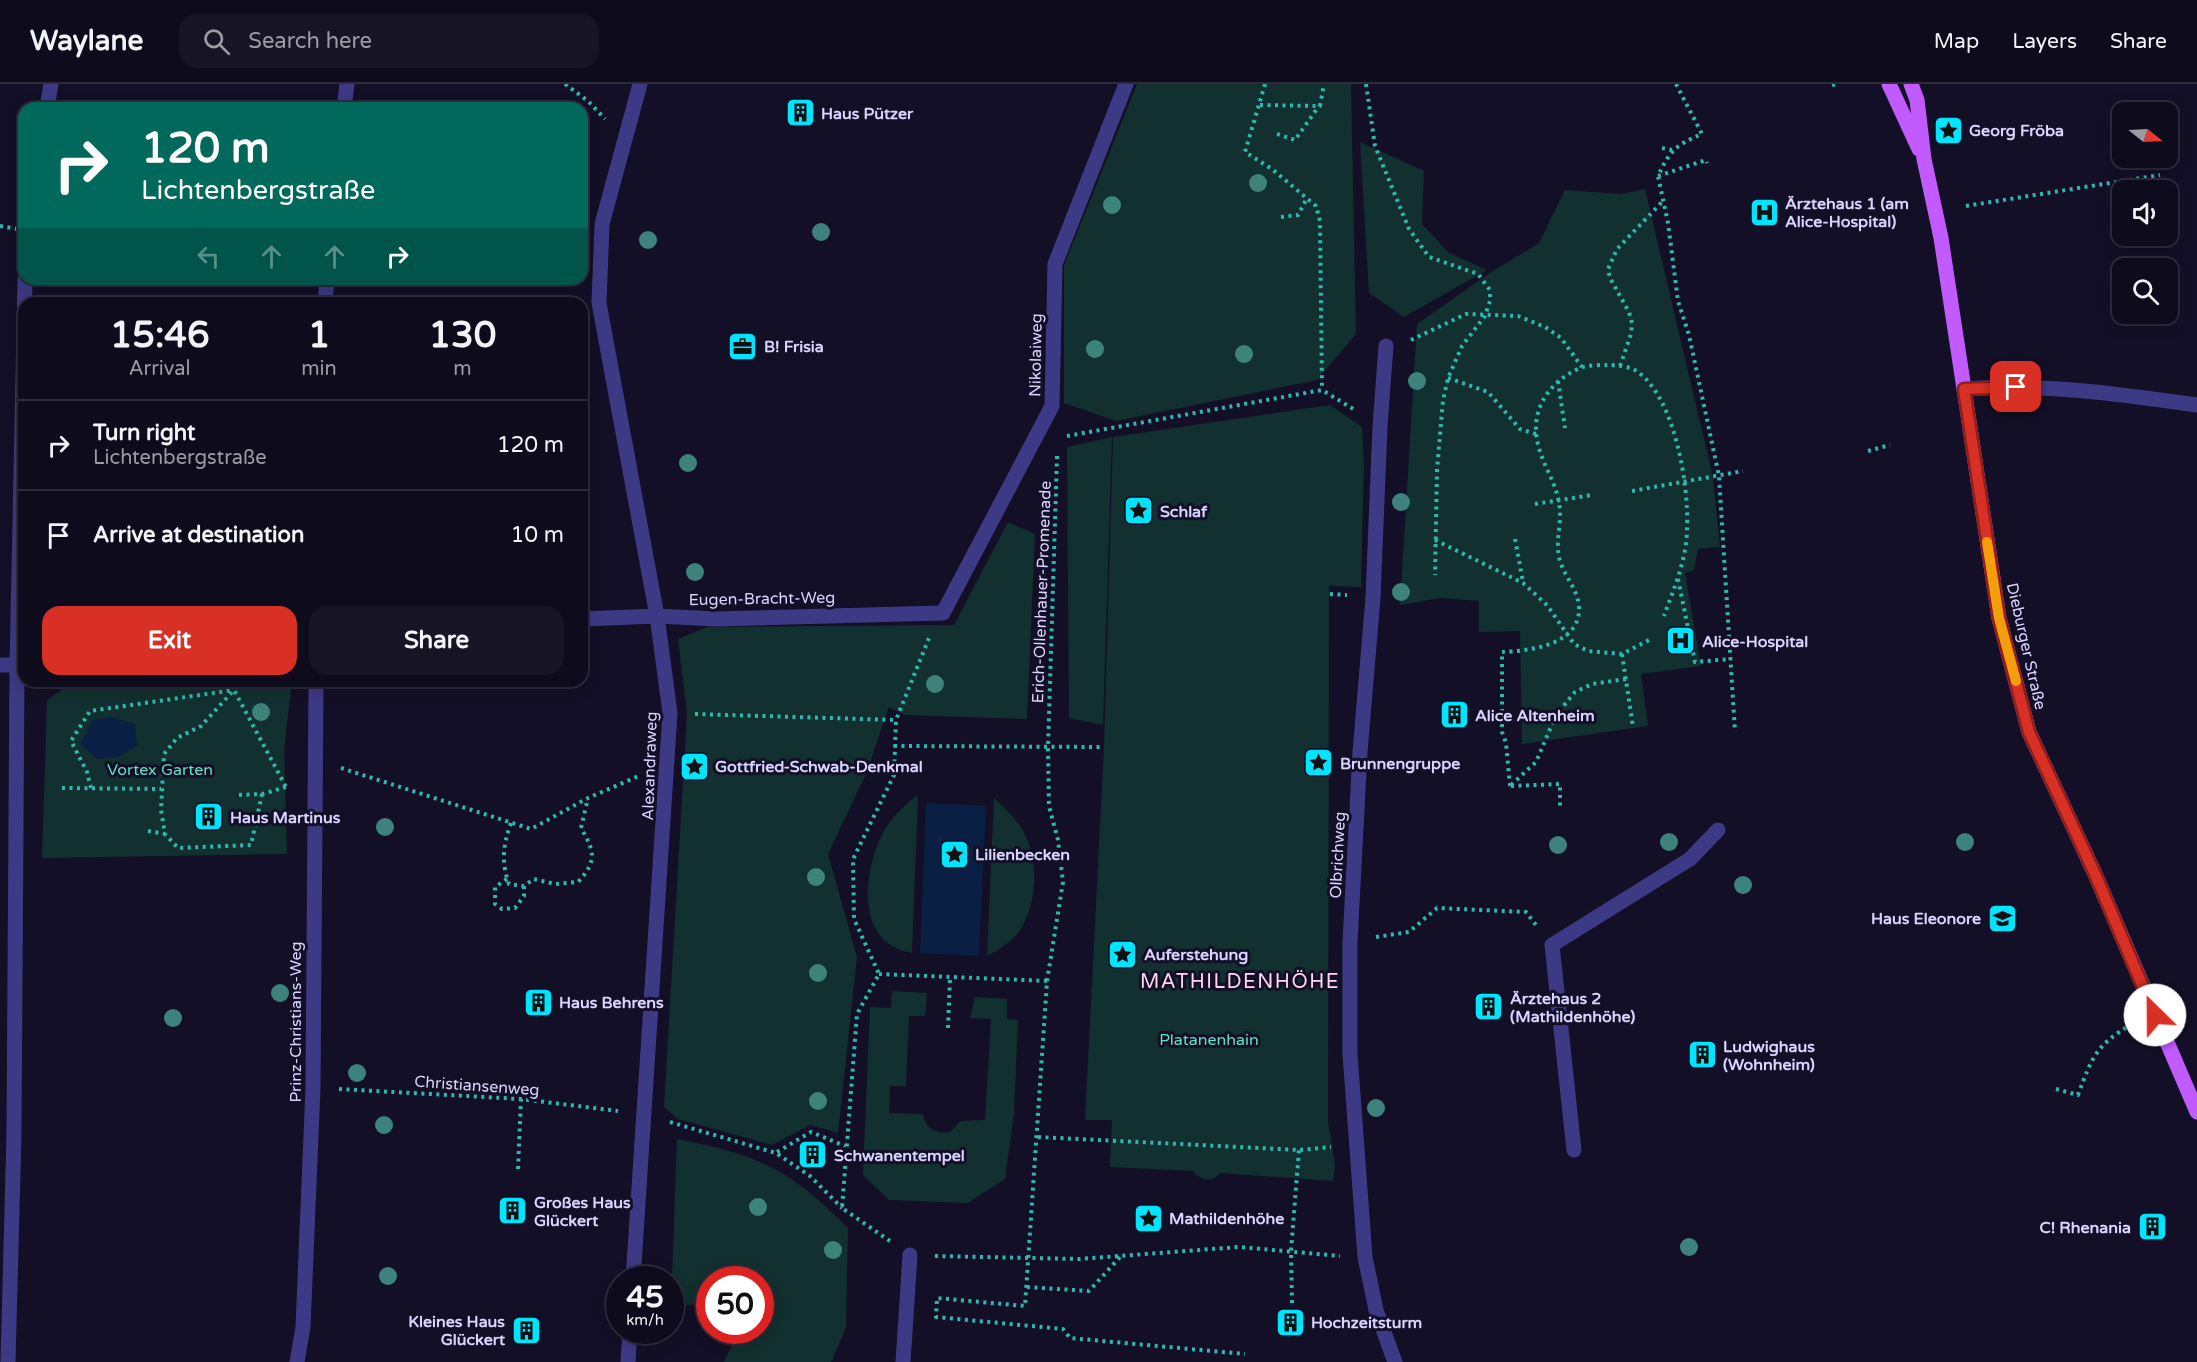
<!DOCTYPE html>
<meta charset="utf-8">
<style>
:root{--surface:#0e0b1c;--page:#171425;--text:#f1f3f6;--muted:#9b9ba3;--line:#2e2b3b;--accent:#d93025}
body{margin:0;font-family:"Varela Round",sans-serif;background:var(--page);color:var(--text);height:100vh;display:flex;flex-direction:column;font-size:22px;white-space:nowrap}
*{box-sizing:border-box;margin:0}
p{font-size:20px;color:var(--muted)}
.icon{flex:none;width:33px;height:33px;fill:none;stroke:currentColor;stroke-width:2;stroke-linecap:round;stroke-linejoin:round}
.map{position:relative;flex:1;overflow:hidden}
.details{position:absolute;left:18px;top:213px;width:570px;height:390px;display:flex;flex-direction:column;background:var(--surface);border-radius:18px;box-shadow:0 3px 15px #0003,0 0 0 2px var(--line)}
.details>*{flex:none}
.top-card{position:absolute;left:18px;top:18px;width:570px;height:183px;border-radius:18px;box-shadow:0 3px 15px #0003,0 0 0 2px var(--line);background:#00695c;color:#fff;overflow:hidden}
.needle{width:39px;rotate:108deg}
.controls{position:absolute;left:2112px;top:18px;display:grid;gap:12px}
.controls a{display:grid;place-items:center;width:66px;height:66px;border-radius:12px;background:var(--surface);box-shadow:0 3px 15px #0003,0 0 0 2px var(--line);font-size:30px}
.speed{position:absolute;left:606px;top:1182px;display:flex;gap:12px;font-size:30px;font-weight:700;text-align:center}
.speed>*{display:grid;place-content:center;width:78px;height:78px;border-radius:50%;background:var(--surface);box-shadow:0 3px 15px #0003,0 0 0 2px var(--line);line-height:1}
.speed small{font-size:15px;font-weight:400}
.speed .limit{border:9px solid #d22;background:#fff;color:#111}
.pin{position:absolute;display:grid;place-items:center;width:51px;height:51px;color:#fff;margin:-26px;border-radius:12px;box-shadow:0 3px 9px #0006}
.me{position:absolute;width:66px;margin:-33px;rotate:337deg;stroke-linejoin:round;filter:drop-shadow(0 0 4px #0008)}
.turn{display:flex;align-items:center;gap:21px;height:126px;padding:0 24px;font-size:27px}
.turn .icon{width:78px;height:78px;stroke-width:2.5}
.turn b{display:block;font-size:42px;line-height:51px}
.lanes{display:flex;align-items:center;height:57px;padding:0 24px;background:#0003;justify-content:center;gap:30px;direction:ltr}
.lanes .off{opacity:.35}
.eta{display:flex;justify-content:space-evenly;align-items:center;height:102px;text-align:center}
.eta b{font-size:36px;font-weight:700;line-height:42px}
.action{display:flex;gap:12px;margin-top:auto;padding:12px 24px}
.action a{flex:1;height:69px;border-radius:18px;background:var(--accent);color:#fff;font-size:24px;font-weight:700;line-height:69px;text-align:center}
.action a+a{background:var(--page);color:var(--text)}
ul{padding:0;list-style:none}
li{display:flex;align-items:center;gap:18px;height:90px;padding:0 24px;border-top:2px solid var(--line)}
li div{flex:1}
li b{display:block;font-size:22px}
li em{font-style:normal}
header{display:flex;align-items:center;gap:36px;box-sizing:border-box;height:84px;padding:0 30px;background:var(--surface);border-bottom:2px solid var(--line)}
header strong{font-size:28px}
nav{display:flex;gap:33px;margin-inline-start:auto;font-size:21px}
.search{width:420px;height:54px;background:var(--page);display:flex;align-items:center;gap:15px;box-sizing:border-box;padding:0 21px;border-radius:18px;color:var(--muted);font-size:22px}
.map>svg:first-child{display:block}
.green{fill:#12302f}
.water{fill:#0a1f44}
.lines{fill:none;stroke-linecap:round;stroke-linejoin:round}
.path{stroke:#2fb8b0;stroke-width:4;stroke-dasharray:3 4.5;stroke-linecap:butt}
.minor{stroke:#3d3a85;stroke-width:15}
.major{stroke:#c25bff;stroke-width:15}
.tree{fill:#3d827b}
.route-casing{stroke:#8d1f18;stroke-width:15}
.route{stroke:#d93025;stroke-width:10}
.slow{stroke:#f59e0b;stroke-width:10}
.labels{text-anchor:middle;stroke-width:6;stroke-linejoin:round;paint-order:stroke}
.poi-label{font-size:16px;font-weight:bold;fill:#d9d4ff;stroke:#130f26;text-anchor:start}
.street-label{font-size:16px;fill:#d9d4ff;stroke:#130f26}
.park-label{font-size:16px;fill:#5fe0c0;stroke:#130f26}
.quarter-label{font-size:20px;letter-spacing:1.5px;fill:#ffd6f0;stroke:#130f26}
</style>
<header>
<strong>Waylane</strong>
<div class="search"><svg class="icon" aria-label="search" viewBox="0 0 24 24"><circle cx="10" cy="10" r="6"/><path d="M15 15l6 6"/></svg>Search here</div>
<nav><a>Map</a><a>Layers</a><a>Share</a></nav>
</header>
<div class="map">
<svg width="2197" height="1278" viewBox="0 0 2197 1278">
<rect width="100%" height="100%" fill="#130f26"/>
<!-- green -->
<path class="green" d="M1137 0H1351L1356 250 1317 296 1116 337 1064 319V181Z
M1360 58 1424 87 1422 140 1449 169 1487 186 1404 233 1369 209Z
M1645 105 1713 393 1720 463 1698 465 1694 486 1685 489 1701 582 1641 590 1648 642 1522 660 1520 547 1479 548V517L1441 514 1400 521 1417 240 1490 189 1539 159 1565 106 1621 110Z
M1330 321 1362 343 1364 380 1361 503 1329 502 1328 1037 1335 1082 1333 1097 1221 1089C1211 1098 1202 1098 1193 1087L1110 1083 1112 1036H1085L1104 663 1113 353Z
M1112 353 1103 641 1069 634 1067 363Z
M1008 438 1035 450 1027 635 905 631 889 623 866 690 828 770 857 873 838 1049 810 1041 772 1061 678 1035 664 1023 687 630 678 555 707 543 954 541Z
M74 597H292L284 666 287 770 42 774 47 616Z
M918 711 912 869C856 860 862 791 882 751 890 734 903 722 918 711Z
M994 714C1007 726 1019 737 1026 753 1039 779 1036 818 1022 843 1015 856 1000 865 987 872Z
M892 907 927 909 925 932H909L906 1002H890L889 1029 923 1030C925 1045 936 1050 950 1048L961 1037 985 1036 991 935 970 934 975 913 1007 915V935L1018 936 1014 1030 1005 1095 968 1119 889 1116 863 1091 870 923 891 924Z
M677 1055C760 1071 789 1085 848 1144L846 1244 831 1278H724L734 1256 730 1247 760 1246V1196H710L709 1224 700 1220 671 1222Z"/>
<!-- water -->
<path class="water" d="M111 633 135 640 137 662 118 673 97 675 80 660 92 636Z
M926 719 986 722 979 872 920 869Z"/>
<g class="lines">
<!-- path -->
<path class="path" d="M565 0 588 17 605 35
M1265 0 1245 68 1272 85 1316 122 1320 137 1322 306
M1366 0 1375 62 1409 145 1429 173 1478 190 1490 206V217L1485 232 1462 262 1448 294 1443 316 1437 386 1435 491
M1676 0 1702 50C1676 61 1670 66 1658 92L1668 139 1678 217 1689 251 1719 392 1735 648
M1832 1 1836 0
M1260 21 1320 22 1324 0
M1277 50 1295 56 1319 22
M1662 64 1672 66
M1658 92 1706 76 1707 79
M1966 122 2160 91
M1281 133 1298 131 1307 114
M0 142 24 146
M1411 256 1466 230 1518 232 1545 243 1561 254 1582 283
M1620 282 1631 250 1632 239 1629 228 1610 194 1608 185 1617 165 1663 117
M1448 294 1488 308 1520 345 1536 350
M1558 297 1565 344
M1067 352 1322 306 1355 326
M1868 367 1890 361
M1057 372 1048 664 1049 722 1058 756 1063 798 1047 897 1025 1222 937 1214 936 1233 1063 1245 1070 1254 1245 1270
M1632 407 1743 387
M1535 420 1592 411
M1515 455 1523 498
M1435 456 1523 499 1547 521 1574 560 1588 567 1622 570 1649 556
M1678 495 1695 578 1731 575
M1330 510 1347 511
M1622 570 1633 643
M695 630 896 636
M894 662 1104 663
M341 684 531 745 588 714 641 691
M1511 701 1536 678 1556 631 1575 608 1592 600 1626 595
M1510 702 1506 659 1502 648V568C1529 567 1581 561 1579 523 1578 506 1565 493 1560 477 1554 457 1563 439 1559 419 1556 399 1544 383 1539 364 1528 328 1548 298 1580 284 1588 281 1599 281 1607 281 1617 281 1630 282 1638 288 1675 315 1689 401 1687 444 1687 475 1674 504 1664 532
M1511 702 1560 700V726
M62 704 161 705
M91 704 87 688 71 657 90 627 234 606
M262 710 251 761 178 764 165 750 161 726 164 670 177 654 201 642 234 606 286 703
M239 711 262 710 286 703
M511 739C503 761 501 778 509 800L524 802 534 795 555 800 578 798C597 777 595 768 581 744L588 714
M148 747 165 750
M507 795 495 803V820L502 825 515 824 524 812V802
M1376 853 1409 848 1437 824 1526 828 1536 841
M879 890 1047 897
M948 944 950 895
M339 1005 521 1015 618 1027
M2056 1005 2078 1011C2092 973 2096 961 2132 940
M670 1038 776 1069 810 1092 842 1124
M1038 1053 1299 1066 1331 1063
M777 1068 811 1048 845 1062
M518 1085 521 1015
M890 1157 842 1124 857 930 879 890 854 835 853 775 894 691 896 636 929 554
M935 1172 1079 1175 1239 1163 1340 1172
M1027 1203 1089 1207 1121 1172
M1292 1219 1291 1167 1299 1066"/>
<!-- minor -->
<path class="minor" d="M47 24 51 0
M344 24 347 0
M325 219 327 195
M1386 262 1380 342 1373 514 1360 668 1350 858V970L1365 1173 1376 1226 1395 1278
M1964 305C2043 299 2119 310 2197 321
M582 535 657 532 716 535 943 529 1052 322 1055 180 1126 0
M0 581H24
M1574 1066 1552 861 1690 775 1718 746
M633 1196 670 629 657 532 599 219 602 140 640 0
M8 1278 14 1050 17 582 25 195
M297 1278 303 1243 313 1004 316 597
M628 1278 630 1246
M903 1278 910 1171"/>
<!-- major -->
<path class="major" d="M1889 0 1919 65
M1911 0 1917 16 1924 75 1941 154 1999 534 2029 648 2095 790 2197 1028"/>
</g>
<!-- trees -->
<g class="tree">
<circle cx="1258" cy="99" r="9"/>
<circle cx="1112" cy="121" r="9"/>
<circle cx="821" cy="148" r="9"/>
<circle cx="648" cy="156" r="9"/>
<circle cx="1095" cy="265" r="9"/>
<circle cx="1244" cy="270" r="9"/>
<circle cx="1417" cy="297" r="9"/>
<circle cx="688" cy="379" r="9"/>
<circle cx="1401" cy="418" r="9"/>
<circle cx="695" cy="488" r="9"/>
<circle cx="1401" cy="508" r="9"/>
<circle cx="935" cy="600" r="9"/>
<circle cx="261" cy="628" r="9"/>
<circle cx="385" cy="743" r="9"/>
<circle cx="1669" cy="758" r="9"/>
<circle cx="1965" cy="758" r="9"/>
<circle cx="1558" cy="761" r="9"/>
<circle cx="816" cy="793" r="9"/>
<circle cx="1743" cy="801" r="9"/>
<circle cx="818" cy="889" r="9"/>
<circle cx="280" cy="909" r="9"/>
<circle cx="173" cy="934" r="9"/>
<circle cx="357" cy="989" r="9"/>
<circle cx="818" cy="1017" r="9"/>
<circle cx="1376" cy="1024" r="9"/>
<circle cx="384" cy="1041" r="9"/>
<circle cx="758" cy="1123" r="9"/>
<circle cx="1689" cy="1163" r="9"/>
<circle cx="833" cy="1166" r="9"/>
<circle cx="388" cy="1192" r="9"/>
</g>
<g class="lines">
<defs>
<path id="route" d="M2016 303 1964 305 1999 534 2029 648 2095 790 2155 931"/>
</defs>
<!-- route casing -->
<use href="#route" class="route-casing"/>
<!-- route -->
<use href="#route" class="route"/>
<!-- slow -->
<path class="slow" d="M1987 458 1999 534 2016 597"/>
</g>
<!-- icons -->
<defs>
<symbol id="building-square" viewBox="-11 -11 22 22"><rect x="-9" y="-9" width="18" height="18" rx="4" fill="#00e5ff" stroke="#130f26"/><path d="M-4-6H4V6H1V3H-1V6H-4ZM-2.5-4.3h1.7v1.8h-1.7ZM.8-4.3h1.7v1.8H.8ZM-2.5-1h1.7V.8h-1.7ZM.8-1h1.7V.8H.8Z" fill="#111"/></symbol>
<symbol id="sight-square" viewBox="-11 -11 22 22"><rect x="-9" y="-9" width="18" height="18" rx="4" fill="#00e5ff" stroke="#130f26"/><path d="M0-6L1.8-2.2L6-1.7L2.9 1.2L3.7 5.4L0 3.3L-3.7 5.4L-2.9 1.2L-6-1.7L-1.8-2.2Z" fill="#111"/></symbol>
<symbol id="hospital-square" viewBox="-11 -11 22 22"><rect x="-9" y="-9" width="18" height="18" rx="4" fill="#00e5ff" stroke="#130f26"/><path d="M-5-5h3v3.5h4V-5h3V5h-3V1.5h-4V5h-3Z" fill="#111"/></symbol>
<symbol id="office-square" viewBox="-11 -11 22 22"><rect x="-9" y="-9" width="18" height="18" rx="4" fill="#00e5ff" stroke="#130f26"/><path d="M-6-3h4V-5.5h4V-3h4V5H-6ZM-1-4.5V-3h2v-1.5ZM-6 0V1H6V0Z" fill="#111"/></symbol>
<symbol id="school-square" viewBox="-11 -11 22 22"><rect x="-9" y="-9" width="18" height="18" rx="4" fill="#00e5ff" stroke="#130f26"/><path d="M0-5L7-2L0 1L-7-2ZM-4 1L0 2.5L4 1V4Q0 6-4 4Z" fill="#111"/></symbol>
</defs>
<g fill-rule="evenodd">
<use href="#building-square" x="784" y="12" width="33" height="33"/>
<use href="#sight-square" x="1932" y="30" width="33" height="33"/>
<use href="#hospital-square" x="1748" y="112" width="33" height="33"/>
<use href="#office-square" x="726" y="246" width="33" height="33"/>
<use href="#sight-square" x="1122" y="410" width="33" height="33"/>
<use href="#hospital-square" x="1664" y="540" width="33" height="33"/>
<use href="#building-square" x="1438" y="614" width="33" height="33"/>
<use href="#sight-square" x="1302" y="662" width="33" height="33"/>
<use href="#sight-square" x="678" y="666" width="33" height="33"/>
<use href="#building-square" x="192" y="716" width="33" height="33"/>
<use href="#sight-square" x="938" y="754" width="33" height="33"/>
<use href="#school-square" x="1986" y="818" width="33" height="33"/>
<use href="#sight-square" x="1106" y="854" width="33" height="33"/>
<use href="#building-square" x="522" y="902" width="33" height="33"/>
<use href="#building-square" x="1472" y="906" width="33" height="33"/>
<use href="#building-square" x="1686" y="954" width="33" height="33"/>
<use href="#building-square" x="796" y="1054" width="33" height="33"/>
<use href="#building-square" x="496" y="1110" width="33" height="33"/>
<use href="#sight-square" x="1132" y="1118" width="33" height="33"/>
<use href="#building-square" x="2136" y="1126" width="33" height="33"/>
<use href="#building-square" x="1274" y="1222" width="33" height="33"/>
<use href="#building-square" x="510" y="1230" width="33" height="33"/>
</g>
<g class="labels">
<!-- poi labels -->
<g class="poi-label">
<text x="821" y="35">Haus Pützer</text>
<text x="1969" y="52">Georg Fröba</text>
<text x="1785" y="125">Ärztehaus 1 (am<tspan x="1785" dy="18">Alice-Hospital)</tspan></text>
<text x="764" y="268">B! Frisia</text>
<text x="1160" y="433">Schlaf</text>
<text x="1702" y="563">Alice-Hospital</text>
<text x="1475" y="637">Alice Altenheim</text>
<text x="1340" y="685">Brunnengruppe</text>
<text x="715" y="688">Gottfried-Schwab-Denkmal</text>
<text x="230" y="739">Haus Martinus</text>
<text x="975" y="776">Lilienbecken</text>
<text x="1981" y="840" text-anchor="end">Haus Eleonore</text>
<text x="1144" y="876">Auferstehung</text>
<text x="1510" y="920">Ärztehaus 2<tspan x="1510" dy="18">(Mathildenhöhe)</tspan></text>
<text x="559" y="924">Haus Behrens</text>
<text x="1723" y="968">Ludwighaus<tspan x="1723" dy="18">(Wohnheim)</tspan></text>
<text x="834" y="1077">Schwanentempel</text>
<text x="534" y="1124">Großes Haus<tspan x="534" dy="18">Glückert</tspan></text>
<text x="1169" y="1140">Mathildenhöhe</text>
<text x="2131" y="1149" text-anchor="end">C! Rhenania</text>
<text x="505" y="1243" text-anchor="end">Kleines Haus<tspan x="505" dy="18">Glückert</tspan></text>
<text x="1311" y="1244">Hochzeitsturm</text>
</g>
<!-- street labels -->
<g class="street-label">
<text transform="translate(1035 271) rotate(-89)" y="6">Nikolaiweg</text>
<text transform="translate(1041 508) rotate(-88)" y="6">Erich-Ollenhauer-Promenade</text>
<text transform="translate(762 514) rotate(-1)" y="6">Eugen-Bracht-Weg</text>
<text transform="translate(2027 562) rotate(77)" y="6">Dieburger Straße</text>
<text transform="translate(649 682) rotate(-88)" y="6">Alexandraweg</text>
<text transform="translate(1337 771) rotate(-87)" y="6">Olbrichweg</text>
<text transform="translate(295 938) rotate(-90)" y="6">Prinz-Christians-Weg</text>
<text transform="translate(477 1001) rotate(4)" y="6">Christiansenweg</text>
</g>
<!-- park labels -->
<g class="park-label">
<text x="160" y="691">Vortex Garten</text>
<text x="1209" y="961">Platanenhain</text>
</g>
<!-- quarter labels -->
<g class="quarter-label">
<text x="1240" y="904">MATHILDENHÖHE</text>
</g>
</g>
</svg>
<div class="controls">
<a><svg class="needle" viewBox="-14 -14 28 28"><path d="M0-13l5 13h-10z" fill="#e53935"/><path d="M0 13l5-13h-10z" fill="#9b9ba3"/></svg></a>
<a><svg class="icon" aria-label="sound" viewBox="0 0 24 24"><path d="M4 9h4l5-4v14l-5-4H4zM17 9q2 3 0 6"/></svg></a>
<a><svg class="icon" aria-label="search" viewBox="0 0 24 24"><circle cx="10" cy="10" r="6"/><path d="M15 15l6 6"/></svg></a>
</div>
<div class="speed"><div>45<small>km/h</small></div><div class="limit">50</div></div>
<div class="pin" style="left:2016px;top:303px;background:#d93025"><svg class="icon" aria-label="arrive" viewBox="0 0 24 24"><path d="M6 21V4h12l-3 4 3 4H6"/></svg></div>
<svg class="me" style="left:2155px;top:931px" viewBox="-20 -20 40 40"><circle r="19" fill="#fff"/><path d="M0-13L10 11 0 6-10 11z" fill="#d93025"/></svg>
<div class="top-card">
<div class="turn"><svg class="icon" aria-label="right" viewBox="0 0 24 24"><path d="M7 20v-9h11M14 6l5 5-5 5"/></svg><div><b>120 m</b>Lichtenbergstraße</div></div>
<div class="lanes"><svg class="icon off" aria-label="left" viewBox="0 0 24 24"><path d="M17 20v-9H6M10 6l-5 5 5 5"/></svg><svg class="icon off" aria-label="ahead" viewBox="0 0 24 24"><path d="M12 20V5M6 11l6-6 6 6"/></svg><svg class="icon off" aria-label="ahead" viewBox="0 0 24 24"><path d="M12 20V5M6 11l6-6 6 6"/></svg><svg class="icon" aria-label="right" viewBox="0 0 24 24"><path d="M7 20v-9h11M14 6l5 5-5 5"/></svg></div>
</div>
<section class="details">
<div class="eta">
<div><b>15:46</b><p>Arrival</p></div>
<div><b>1</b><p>min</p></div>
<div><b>130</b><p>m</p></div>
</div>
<ul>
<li><svg class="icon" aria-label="right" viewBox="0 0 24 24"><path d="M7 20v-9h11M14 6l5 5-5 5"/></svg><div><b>Turn right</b><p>Lichtenbergstraße</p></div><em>120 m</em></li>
<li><svg class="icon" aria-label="arrive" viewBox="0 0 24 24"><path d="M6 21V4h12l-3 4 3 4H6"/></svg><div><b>Arrive at destination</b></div><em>10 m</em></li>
</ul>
<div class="action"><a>Exit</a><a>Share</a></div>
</section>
</div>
